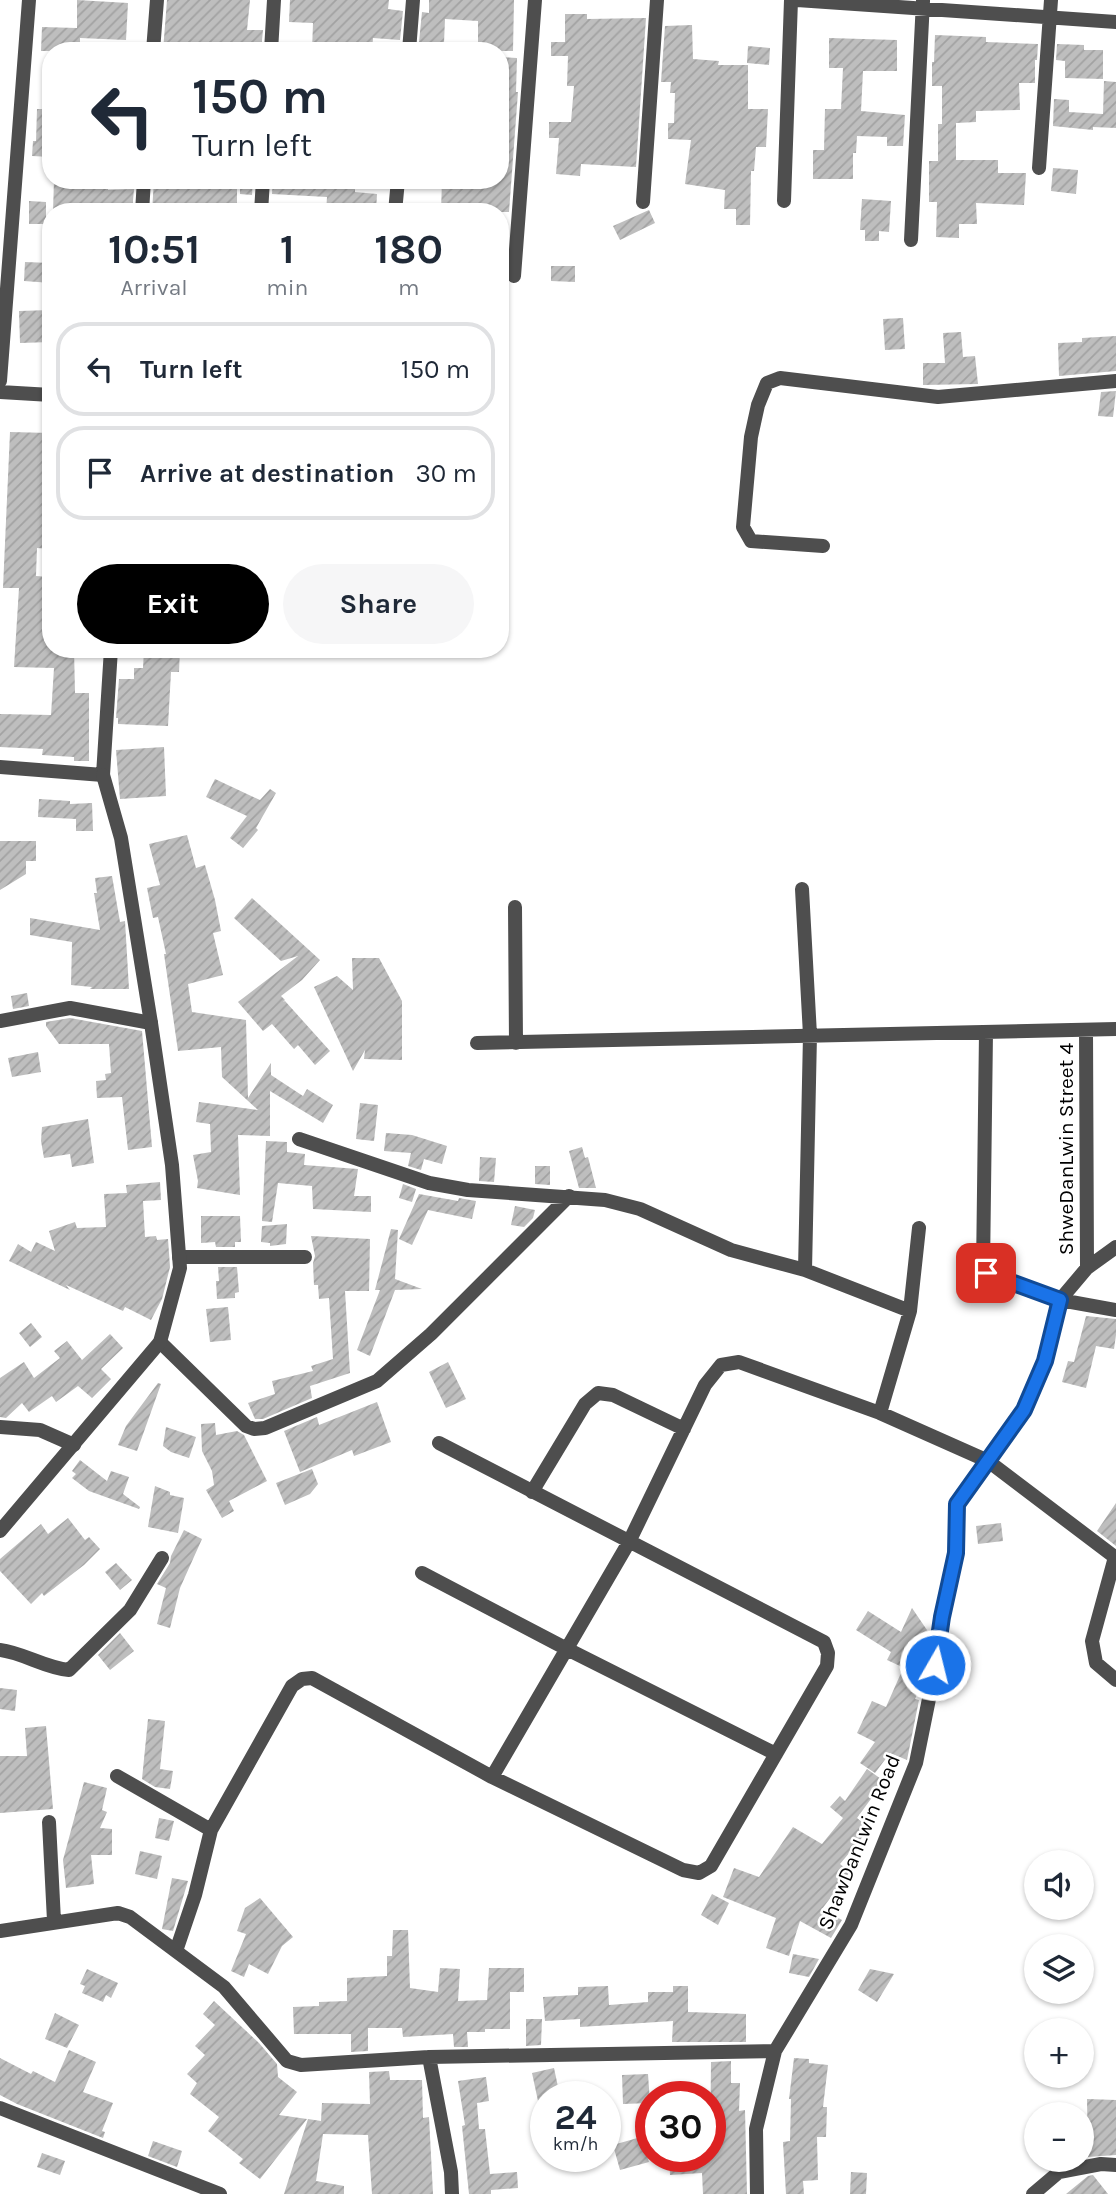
<!DOCTYPE html>
<meta charset="utf-8">
<style>
:root{--surface:#fff;--page:#f6f6f7;--text:#1f2937;--muted:#747a83;--line:#e0e1e3;--accent:#000}
body{margin:0;font-family:Karla,sans-serif;background:var(--page);color:var(--text);height:100vh;display:flex;flex-direction:column;font-size:26px;white-space:nowrap}
*{box-sizing:border-box;margin:0}
p{font-size:23px;color:var(--muted)}
.icon{flex:none;width:38px;height:38px;fill:none;stroke:currentColor;stroke-width:2;stroke-linecap:round;stroke-linejoin:round}
.map{position:relative;flex:1;overflow:hidden}
.drawer{position:absolute;left:42px;top:203px;width:467px;height:455px;display:flex;flex-direction:column;background:var(--surface);border-radius:28px;box-shadow:0 2px 5px #0004}
.drawer>*{flex:none}
.guide{position:absolute;left:42px;top:42px;width:467px;height:147px;border-radius:28px;box-shadow:0 2px 5px #0004;background:#fff;color:var(--text);overflow:hidden}
.tools{position:absolute;left:1024px;top:1850px;display:grid;gap:14px}
.tools a{display:grid;place-items:center;width:70px;height:70px;border-radius:50%;background:var(--surface);box-shadow:0 2px 5px #0004;font-size:35px}
.speed{position:absolute;left:530px;top:2081px;display:flex;gap:14px;font-size:35px;font-weight:700;text-align:center}
.speed>*{display:grid;place-content:center;width:91px;height:91px;border-radius:50%;background:var(--surface);box-shadow:0 2px 5px #0004;line-height:1}
.speed small{font-size:18px;font-weight:400}
.speed .limit{border:10px solid #d22;background:#fff;color:#111}
.pin{position:absolute;display:grid;place-items:center;width:60px;height:60px;color:#fff;margin:-30px;border-radius:14px;box-shadow:0 4px 10px #0006}
.me{position:absolute;width:77px;margin:-38px;rotate:8deg;stroke-linejoin:round;filter:drop-shadow(0 0 5px #0008)}
.turn{display:flex;align-items:center;gap:24px;height:147px;padding:0 35px;font-size:32px}
.turn .icon{width:91px;height:91px;stroke-width:2.5}
.turn b{display:block;font-size:49px;line-height:60px}
.eta{display:flex;justify-content:space-evenly;align-items:center;height:119px;text-align:center}
.eta b{font-size:42px;font-weight:700;line-height:49px}
.action{display:flex;gap:14px;margin-top:auto;padding:14px 35px}
.action a{flex:1;height:80px;border-radius:42px;background:var(--accent);color:#fff;font-size:28px;font-weight:700;line-height:80px;text-align:center}
.action a+a{background:var(--page);color:var(--text)}
ul{padding:0;list-style:none}
li{display:flex;align-items:center;gap:21px;height:94px;margin:0 14px 10px;padding:0 21px;border:4px solid var(--line);border-radius:28px}
li div{flex:1}
li b{display:block;font-size:26px}
li em{font-style:normal}
.map>svg:first-child{display:block}
.building{fill:url(#building-hatch)}
.lines{fill:none;stroke-linecap:round;stroke-linejoin:round}
.minor{stroke:#4e4e4e;stroke-width:14}
.tertiary{stroke:#4e4e4e;stroke-width:14}
.route-casing{stroke:#114b97;stroke-width:18}
.route{stroke:#1a73e8;stroke-width:12}
.labels{text-anchor:middle;stroke-width:5;stroke-linejoin:round;paint-order:stroke}
.street-label{font-size:21px;fill:#000;stroke:#fff}
</style>
<div class="map">
<svg width="1116" height="2194" viewBox="0 0 1116 2194">
<defs>
<pattern id="building-hatch" width="6" height="6" patternUnits="userSpaceOnUse" patternTransform="scale(1.75)"><rect width="6" height="6" fill="#bebebe"/><path d="M-1 1l2-2M0 6l6-6M5 7l2-2" fill="none" stroke="#a2a2a2"/></pattern>
</defs>
<rect width="100%" height="100%" fill="#fff"/>
<!-- building -->
<path class="building" d="M77 0 128 3 126 40 80 38V51H41L42 27 77 28Z
M167 0H250L247 30H263L261 51H163Z
M290 0H389L388 9 403 11 400 40 373 38 372 51H312L313 23 289 22Z
M429 0H514L513 51H478V21L445 19 444 43 419 42 422 12 429 13Z
M565 14H587V19L646 18 636 167 581 164 580 176 556 174 559 138H549V122H571L574 86H567L568 56H551V42H565Z
M692 25 693 59 719 61 718 65H748V109H768L766 147H756L754 171H751L750 225H736V209H724L725 190 685 184 691 140 668 139V123H674L675 93H670L671 82H661L665 26Z
M935 35 986 37V42L1038 44 1037 60H1035V83H1019L1020 110 976 111V122L956 123V160H998V173H1026L1024 205 976 203 977 224H959V238L936 237 937 202H929V161H938V124H942V86H932V62H934Z
M829 38 897 40V71H863L861 111 905 115 903 146H887V137L857 136 856 153H853V179H813V150H824L825 109H841L843 68H829Z
M1057 44 1084 45V50H1103V79L1065 78V61L1056 60Z
M748 46 770 48 769 65 747 63Z
M500 57 517 58 516 92H518L509 212H441L442 180H500Z
M1104 81 1116 82V128L1093 127V130L1053 126 1054 99 1069 100V112L1103 114Z
M37 109H51V157L32 156 33 141H36Z
M1053 168 1078 170 1076 194 1051 191Z
M54 180H108V190L134 189 132 212H53Z
M154 180 237 183V212H152Z
M240 180H253L252 195 240 194Z
M273 180H355V192L377 194 376 212H326L327 197 272 194Z
M862 199 891 201 889 232 879 231V241H865V230H860Z
M29 201 46 202V224H29Z
M649 210 655 223 620 240 613 226Z
M25 262 51 263V283L24 281Z
M551 266H575V282L551 281Z
M51 310V342L20 343 19 311Z
M903 318 905 349 885 350 883 319Z
M961 332 963 357 975 356 978 384 923 385V363H945L943 333Z
M1116 336V371L1059 376 1058 343 1082 342V338Z
M1116 391 1113 417 1098 416 1101 392Z
M10 432 50 433V549L37 548 36 576 50 577 48 632H51V649H74L75 693H89V761H74V757L42 755 43 749 0 747V714L51 715 54 668 14 667 19 588H3Z
M144 649H180L179 672H171L168 726 118 724V718H116L119 679H134V668H143Z
M164 747 166 796 120 799 116 750Z
M215 779 260 800 270 789 276 793 256 828 258 830 243 848 230 838 247 816 206 797Z
M39 799 70 801V804L92 803 93 831H76V819L38 817Z
M187 835 196 868 205 865 215 900 221 931 213 933 223 975 188 984 192 1012 246 1020 248 1098 271 1063V1075L303 1096 307 1089 333 1105 323 1123 270 1091V1136L238 1135 240 1195 197 1188 198 1181 193 1155 211 1152 210 1124 196 1122 199 1102 258 1110 222 1077 221 1047 178 1051 164 954H166L158 917 153 918 147 888 160 885 149 844Z
M0 841H36V861H26V874L0 890Z
M112 876 120 922 125 921 129 989H90L92 987 71 985 72 942 30 935V918L100 930 94 893H97L95 878Z
M252 898 320 960 302 980 281 996 285 1000 283 1002 285 1001 330 1051 315 1065 298 1045 294 1049 272 1024 263 1031 238 1002 298 956 281 961 234 918Z
M352 958H379L402 1001V1060L364 1059 365 1050 353 1071 314 987 337 976 353 990Z
M27 993 29 1006 13 1009 11 996Z
M70 1018 142 1031 152 1147 128 1150 122 1097 97 1098 96 1081 106 1080 105 1074 111 1073 109 1044H59L46 1026V1022Z
M38 1052 41 1072 12 1077 8 1058Z
M360 1103 378 1105 374 1141 356 1139Z
M88 1119 94 1163 72 1167 70 1154 44 1158 41 1141 42 1127Z
M386 1133 412 1135 447 1146 442 1164 424 1159 421 1170 408 1166 411 1153 384 1151Z
M266 1141 287 1142V1152L305 1154 304 1165 358 1169 354 1196H371V1212L313 1209 312 1186 278 1183 272 1222 262 1221Z
M582 1147 585 1158 588 1157 596 1188H579L569 1151Z
M480 1157 496 1158 494 1182 479 1181Z
M535 1166H550V1185L535 1184Z
M160 1182 161 1200 143 1201 145 1237 156 1236 157 1240 168 1239 170 1267 162 1299 151 1320 125 1307 123 1311 66 1285 70 1290 9 1261 18 1244 31 1252 36 1242 55 1251 49 1231 75 1222 77 1228 106 1227 104 1194 127 1193 126 1185Z
M403 1184 416 1189 412 1202 399 1198Z
M419 1194 458 1201 459 1198 476 1201 472 1219 428 1210 412 1245 399 1239Z
M515 1206 535 1210 533 1218 524 1227 511 1225Z
M201 1216H240L241 1242H235V1247H216L215 1242 201 1243Z
M287 1224 286 1244 270 1246V1243L261 1242 262 1226Z
M391 1229 398 1230 395 1279 422 1289 395 1290 370 1356 357 1350 380 1290H375Z
M311 1236 370 1239 369 1291H345L350 1373 310 1386 312 1398 263 1419H255L248 1403 275 1394 272 1381 313 1371 311 1366 333 1359 329 1298 319 1299 318 1285H314L313 1263 315 1256Z
M218 1267H237L239 1292 235 1293V1298L217 1299 216 1281H219Z
M228 1307 231 1340 210 1342 206 1309Z
M1086 1316 1116 1319V1335L1114 1349 1096 1346 1086 1388 1062 1382 1068 1361 1074 1362Z
M31 1323 42 1337 30 1347 19 1333Z
M110 1334 123 1348 101 1369 111 1379 92 1398 78 1386 56 1402 52 1396 29 1412 22 1403 6 1418 0 1417V1378L24 1362 34 1378 60 1358 54 1351 67 1341 82 1360Z
M448 1362 466 1399 446 1408 429 1372Z
M158 1383 161 1384 137 1451 118 1445 126 1426Z
M377 1402 391 1442 354 1456 352 1450 300 1472 284 1431 317 1417 319 1425Z
M215 1423 216 1435 237 1431 244 1435 267 1481 229 1501 234 1511 222 1518 206 1490 214 1485 212 1471 202 1451 201 1424Z
M166 1427 196 1437 189 1458 171 1452 163 1446Z
M80 1460 107 1481 111 1471 129 1477 123 1494 140 1507 139 1509 89 1491 72 1478 76 1474 72 1471Z
M312 1469 318 1484 310 1494 285 1505 276 1483Z
M155 1486 170 1492V1495L184 1498 178 1533 148 1527Z
M1116 1503V1546L1097 1531Z
M68 1518 85 1540 89 1537 100 1549 84 1565 44 1596 42 1593 31 1604 0 1571V1559L41 1524 48 1534Z
M1001 1523 1003 1541 978 1544 976 1526Z
M184 1530 202 1539 180 1588 170 1628 157 1624 166 1588 157 1584 170 1563 171 1556Z
M116 1563 132 1580 120 1590 105 1572Z
M912 1608 929 1633 913 1672 887 1660 891 1652 856 1630 868 1611 901 1632Z
M120 1633 134 1651 110 1670 98 1655Z
M901 1673 922 1682 915 1699 919 1700 907 1760 890 1753 875 1773 860 1763 875 1742 857 1733 872 1701 886 1707Z
M0 1688 17 1690 15 1711 0 1709Z
M148 1719 165 1721 160 1769 173 1771 170 1789 155 1787 142 1779Z
M46 1726 53 1809 0 1813V1756H27L25 1728Z
M867 1769 884 1781 857 1818 870 1828 840 1864 850 1872 822 1909 842 1920 831 1938 800 1921 789 1956 766 1948 776 1918 723 1897 734 1868 759 1877 793 1827 822 1844 843 1818 830 1807 840 1796 845 1801Z
M84 1782 107 1788 102 1810 107 1812 100 1828 112 1829V1855H91L94 1884 66 1888 63 1860Z
M159 1818 174 1821 169 1841 155 1838Z
M140 1851 162 1856 157 1879 135 1874Z
M172 1878 188 1881 173 1931 162 1929Z
M712 1894 729 1903 718 1925 701 1915Z
M260 1898 293 1937 282 1946 268 1974 249 1964 244 1977 231 1971 246 1934 237 1931 245 1908Z
M393 1930H408L410 1988 438 1992 440 1968 460 1969 458 2001 487 2000 489 1968H524V1992H510V2029H485V2032H467L468 2047H454L453 2034 403 2037 402 2028H368V2051L351 2052V2034H294L293 2007 319 2006V2002L347 2001V1978L387 1976V1956H392Z
M793 1954 819 1959 809 1977 789 1973Z
M87 1969 118 1983 111 1998 106 1995 103 2002 82 1993 85 1986 80 1984Z
M870 1969 894 1974 877 2002 858 1990Z
M608 1986 609 2005 648 2002V1992H673V1986H688V2012L746 2014V2042H672L673 2021 580 2027V2019L545 2021 543 1997 578 1995V1987Z
M214 2001 259 2043 277 2064 278 2077 297 2092 279 2115 307 2119 260 2179 239 2163 243 2159 208 2131 219 2117 190 2094 197 2083 187 2074 205 2055 195 2046 215 2025 203 2014Z
M55 2013 79 2025 67 2048 45 2039Z
M526 2019H542L541 2045 526 2046Z
M69 2050 96 2062 83 2092 113 2103 102 2131 105 2132 103 2138 17 2104 0 2095V2058L31 2074 33 2071 55 2082Z
M794 2058 809 2059V2063L828 2065 823 2107H827L826 2137H817L818 2180 803 2181 804 2194H786L783 2142 790 2141 791 2099H789Z
M731 2061V2083H740L739 2111 745 2110 747 2194H703L702 2173 670 2175 669 2156H710L711 2062Z
M554 2068 560 2096H546V2099L538 2101 532 2073Z
M389 2071 390 2080H422L423 2118 429 2117 433 2194H372L368 2135 323 2134 316 2181 344 2186V2194H284L308 2119 321 2121 322 2103 370 2104 369 2072Z
M648 2074 650 2103 623 2104 622 2075Z
M486 2077 489 2101 477 2103 479 2129H485L490 2174 517 2172 518 2188 491 2190V2194H469L462 2126 465 2125 458 2081Z
M1087 2099 1116 2100V2155L1088 2157Z
M641 2137 649 2162 620 2170 613 2145Z
M153 2141 182 2151 177 2167 148 2156Z
M42 2153 65 2161 60 2175 37 2167Z
M851 2172 867 2173 866 2194H850Z
M1093 2175 1108 2194H1066L1088 2176Z"/>
<g class="lines">
<!-- minor -->
<path class="minor" d="M797 0 1116 22
M153 51 157 0
M271 51 274 0
M409 51 413 0
M1039 168 1051 0
M784 201 791 0
M643 202 657 0
M142 212 144 180
M261 212 263 180
M395 212 398 180
M911 240 923 1
M514 276 535 0
M0 381 29 0
M0 392 51 395
M823 546 751 541 743 527 751 437 758 405 767 383 780 378 938 397 1116 381
M0 767 103 775 111 649
M802 889 810 1035 805 1270
M515 907 516 1043
M0 1021 70 1008 151 1023
M1086 1030 1087 1268
M986 1032 983 1270 1060 1300 1116 1310
M477 1043 1116 1029
M299 1139 429 1183 468 1190 605 1200 640 1209 731 1250 805 1270 910 1311
M919 1228 910 1311 880 1413 988 1461 1116 1558
M179 1257H305
M160 1342 246 1426 254 1429 265 1428 377 1381 431 1334 569 1196
M0 1427 40 1430 74 1445
M532 1492 585 1404 598 1393 613 1395 684 1429
M1115 1557 1092 1641 1096 1663 1116 1680
M422 1573 567 1649 776 1754
M0 1650C24 1653 45 1668 69 1670L130 1610 162 1558
M117 1776 211 1830
M492 1777 629 1542 705 1385 721 1365 739 1362 880 1413
M49 1822 54 1921
M0 1931 118 1913 130 1917 224 1987 287 2061 301 2065 429 2057 775 2051
M176 1951 195 1895 211 1830 292 1686 302 1679 312 1678 492 1777 683 1870 699 1873 711 1866 827 1666 828 1653 824 1642 439 1443
M429 2057 451 2172 452 2194
M757 2194 756 2129 775 2051 851 1925 916 1763 931 1689 942 1617 956 1553 957 1504 1024 1410 1045 1361 1060 1300 1087 1268 1116 1247
M1033 2194 1059 2172 1101 2164 1116 2165"/>
<!-- tertiary -->
<path class="tertiary" d="M0 1531 160 1342 180 1268 172 1165 151 1023 121 838 103 775
M0 2108 220 2194"/>
</g>
<g class="lines">
<defs>
<path id="route" d="M935 1665 942 1617 956 1553 957 1504 1024 1410 1045 1361 1060 1300 986 1273"/>
</defs>
<!-- route casing -->
<use href="#route" class="route-casing"/>
<!-- route -->
<use href="#route" class="route"/>
</g>
<g class="labels">
<!-- street labels -->
<g class="street-label">
<text transform="translate(1066 1149) rotate(-90)" y="7">ShweDanLwin Street 4</text>
<text transform="translate(859 1842) rotate(-68)" y="7">ShawDanLwin Road</text>
</g>
</g>
</svg>
<div class="tools">
<a><svg class="icon" aria-label="sound" viewBox="0 0 24 24"><path d="M4 9h4l5-4v14l-5-4H4zM17 9q2 3 0 6"/></svg></a>
<a><svg class="icon" aria-label="layers" viewBox="0 0 24 24"><path d="M12 4l9 5-9 5-9-5zM3 14l9 5 9-5"/></svg></a>
<a>+</a>
<a>−</a>
</div>
<div class="speed"><div>24<small>km/h</small></div><div class="limit">30</div></div>
<div class="pin" style="left:986px;top:1273px;background:#d93025"><svg class="icon" aria-label="arrive" viewBox="0 0 24 24"><path d="M6 21V4h12l-3 4 3 4H6"/></svg></div>
<svg class="me" style="left:935px;top:1665px" viewBox="-20 -20 40 40"><circle r="17" fill="#1a73e8" stroke="#fff" stroke-width="3"/><path d="M0-11L8 9 0 5-8 9z" fill="#fff"/></svg>
<div class="guide">
<div class="turn"><svg class="icon" aria-label="left" viewBox="0 0 24 24"><path d="M17 20v-9H6M10 6l-5 5 5 5"/></svg><div><b>150 m</b>Turn left</div></div>
</div>
<section class="drawer">
<div class="eta">
<div><b>10:51</b><p>Arrival</p></div>
<div><b>1</b><p>min</p></div>
<div><b>180</b><p>m</p></div>
</div>
<ul>
<li><svg class="icon" aria-label="left" viewBox="0 0 24 24"><path d="M17 20v-9H6M10 6l-5 5 5 5"/></svg><div><b>Turn left</b></div><em>150 m</em></li>
<li><svg class="icon" aria-label="arrive" viewBox="0 0 24 24"><path d="M6 21V4h12l-3 4 3 4H6"/></svg><div><b>Arrive at destination</b></div><em>30 m</em></li>
</ul>
<div class="action"><a>Exit</a><a>Share</a></div>
</section>
</div>
